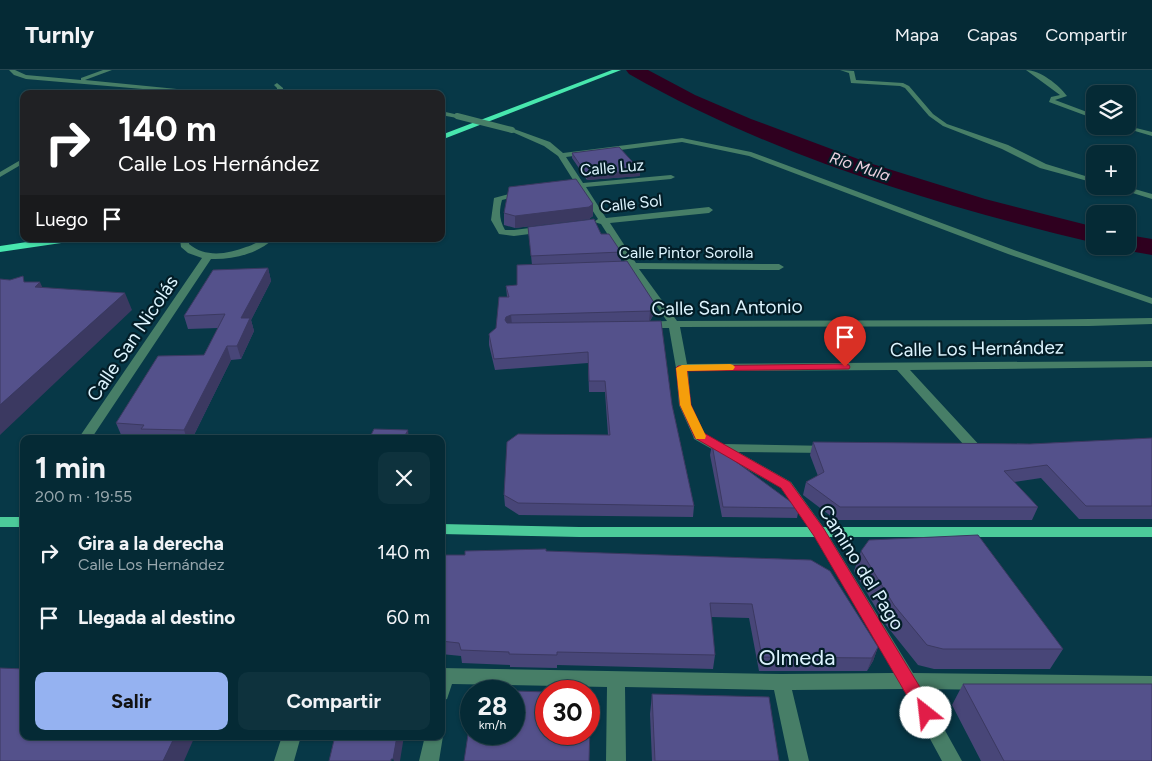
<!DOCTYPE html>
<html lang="es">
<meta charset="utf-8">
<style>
:root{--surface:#052a35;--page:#0e323d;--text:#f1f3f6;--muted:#97a7ad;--line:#264650;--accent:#95b2f1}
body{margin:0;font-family:Figtree,sans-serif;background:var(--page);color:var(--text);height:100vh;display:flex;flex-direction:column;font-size:19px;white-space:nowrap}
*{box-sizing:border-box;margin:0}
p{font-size:16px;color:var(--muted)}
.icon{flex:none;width:28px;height:28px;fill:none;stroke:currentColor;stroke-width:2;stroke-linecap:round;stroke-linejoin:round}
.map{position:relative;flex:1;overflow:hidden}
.side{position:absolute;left:20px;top:365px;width:425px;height:305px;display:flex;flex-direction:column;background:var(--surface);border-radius:10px;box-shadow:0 1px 4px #0004,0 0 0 1px var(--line)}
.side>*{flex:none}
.banner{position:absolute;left:20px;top:20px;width:425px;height:152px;border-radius:10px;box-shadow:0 1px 4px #0004,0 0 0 1px var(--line);background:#202124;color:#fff;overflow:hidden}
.controls{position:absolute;left:1086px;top:15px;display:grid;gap:10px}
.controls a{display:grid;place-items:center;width:50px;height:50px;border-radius:10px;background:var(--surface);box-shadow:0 1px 4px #0004,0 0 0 1px var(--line);font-size:25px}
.speed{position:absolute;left:460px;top:610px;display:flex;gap:10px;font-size:25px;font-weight:700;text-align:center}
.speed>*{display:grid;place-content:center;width:65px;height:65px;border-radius:50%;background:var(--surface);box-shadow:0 1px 4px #0004,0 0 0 1px var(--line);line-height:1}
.speed small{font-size:12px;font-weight:400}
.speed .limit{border:8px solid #d22;background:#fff;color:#111}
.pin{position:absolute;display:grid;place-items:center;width:42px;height:42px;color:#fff;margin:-51px -21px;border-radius:50% 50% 50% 0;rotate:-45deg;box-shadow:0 0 5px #0007}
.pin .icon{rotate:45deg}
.me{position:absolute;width:55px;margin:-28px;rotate:331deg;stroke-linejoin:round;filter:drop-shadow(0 0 4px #0008)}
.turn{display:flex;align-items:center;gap:18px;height:105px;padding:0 15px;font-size:22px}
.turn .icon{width:65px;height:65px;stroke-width:2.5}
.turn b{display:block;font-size:35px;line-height:42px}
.then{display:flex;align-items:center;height:48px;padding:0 15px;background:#0003;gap:10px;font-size:19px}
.round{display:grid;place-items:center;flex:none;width:52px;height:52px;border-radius:10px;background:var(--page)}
.overview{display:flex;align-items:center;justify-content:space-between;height:85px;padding:0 15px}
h1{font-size:30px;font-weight:700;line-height:38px}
.action{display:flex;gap:10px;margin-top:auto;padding:10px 15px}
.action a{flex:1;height:58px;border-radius:10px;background:var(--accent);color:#111;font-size:20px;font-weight:700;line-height:58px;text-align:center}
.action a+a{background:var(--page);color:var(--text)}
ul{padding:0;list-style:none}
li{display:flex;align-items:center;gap:15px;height:65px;padding:0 15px}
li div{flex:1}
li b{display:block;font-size:19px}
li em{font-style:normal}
header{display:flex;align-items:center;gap:30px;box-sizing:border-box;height:70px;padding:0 25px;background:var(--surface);border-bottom:1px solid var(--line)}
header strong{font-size:24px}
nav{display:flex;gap:28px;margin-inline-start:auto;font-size:18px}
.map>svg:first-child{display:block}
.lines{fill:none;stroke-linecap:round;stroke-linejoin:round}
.river{fill:#2f001f;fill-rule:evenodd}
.minor{fill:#477e67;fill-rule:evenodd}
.major{fill:#4cca9a;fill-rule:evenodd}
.highway{fill:#48e7ae;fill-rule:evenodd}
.minor-bridge{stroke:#477e67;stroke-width:6}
.wall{fill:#484678}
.shaded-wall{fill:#3b3961}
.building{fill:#54518b;stroke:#3b3961}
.route{fill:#e11d48;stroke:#92132f}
.slow{fill:#f59e0b}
.labels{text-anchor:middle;stroke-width:4.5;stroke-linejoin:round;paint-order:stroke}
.far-water-label{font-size:16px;font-style:italic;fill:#edd1e0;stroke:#031d27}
.far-street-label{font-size:16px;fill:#ddf4fe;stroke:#031d27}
.street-label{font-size:19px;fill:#ddf4fe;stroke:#031d27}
.near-street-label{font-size:22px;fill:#ddf4fe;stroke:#031d27}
</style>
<header>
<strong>Turnly</strong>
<nav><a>Mapa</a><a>Capas</a><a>Compartir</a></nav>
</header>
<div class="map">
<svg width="1152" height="691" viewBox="0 0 1152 691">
<rect width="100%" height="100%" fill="#073847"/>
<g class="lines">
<!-- river -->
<path class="river" d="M626 0H648L695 25 751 49 866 92 985 129 1095 157V173C935 135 773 86 629 4Z
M1128 165 1152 169V185L1118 179 1117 176H1128Z"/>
<!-- minor -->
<path class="minor" d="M9 0H15L26 5 81 10V8L103 0H112L85 10 228 24H201L26 9 14 5Z
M840 0 854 1 856 10 903 13 909 16 933 44 947 54 1008 75 1046 94 1095 109V113L1040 98 1002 79 943 56 929 46 905 18 900 16 851 13 849 3Z
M1026 0C1040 0 1059 15 1067 26L1055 30 1095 45V49L1049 32 1051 27 1060 25Z
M277 13 283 18V24H277V18L274 15Z
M441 41 459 45 460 46 457 48 441 45Z
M1118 56H1128L1152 62V66Z
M510 59H514L550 72 563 83 682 68 751 82 1014 180 1152 228V234L1008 184 749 86 682 72 566 87 583 113 671 105 675 107 671 109 586 117 606 148 709 137 713 140 709 143 610 153 636 193 779 194 784 197 779 200 639 199 677 251 1025 250 1152 248V254L1089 256 680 257 687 294 1152 291V297L910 300 982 378 984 381 982 384H972L897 300 688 301 691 335 704 364 723 374 832 376 834 379 832 382 827 383 738 382 791 412 824 458 913 603 1152 606V622L922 619 962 691H942L903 619 792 620 809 691H789L774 620 625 617 626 691H606L607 617 452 614 447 629 441 631V598L781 604 894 603 814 466 781 418 694 369 693 366 679 335 676 298 669 258H645L640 255 645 252 667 251 630 199 622 196 626 193 601 154 594 152 598 149 578 118H573L569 116 575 113 558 86 544 76 510 61Z
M24 88V93L0 107V102Z
M1110 116H1124L1152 124V129Z
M524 120H527V124L502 130C499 141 499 150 505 160H514L545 156 549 159 545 162 514 166 499 164 491 150 494 128Z
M180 169H189V174C205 188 228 184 246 177 256 174 262 168 273 169 258 184 231 190 211 189L91 369H78L202 188 188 183 181 177Z
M441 661 443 666 439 691H419L425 666H441Z
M282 666H301L294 691H274Z"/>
<!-- major -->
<path class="major" d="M0 447H24V457H0Z
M441 454 579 457H1152V467H579L441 464Z"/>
<!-- highway -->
<path class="highway" d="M612 0H621L441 70V65Z
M47 169H73L68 172 0 182V176Z"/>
<!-- minor-bridge -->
<path class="minor-bridge" d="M457 46 512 60"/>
</g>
<!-- wall -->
<path class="wall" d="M572 83 640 106 587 110 572 88Z
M504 143 593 146 589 149 515 158 504 155Z
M528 157 601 164 621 182V191L655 234 654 244 650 251 672 335 694 436 693 447 519 445 505 436 504 425 608 365 605 322H589L588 293 495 300 489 275V264L496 258 507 227 506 216 517 215 532 195Z
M268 198 271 211 251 250 254 261 241 289 231 290 192 369H146L122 367 116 353 204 285 218 258 188 259 184 246Z
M1152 368V449H1079L1041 408 1014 412 1038 437 1032 450H836L803 425 806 412 818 406 810 385 813 372 1030 374Z
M712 374 799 438 797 448 722 447 710 385Z
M546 481 811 490 878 577 873 591 867 601H759L749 548 711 547 715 585 713 599 557 595V598L510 597V595L462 593 461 586 441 584V485H465Z
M861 481 1063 579 1050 599H934L918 595 886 555 854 501Z
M963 614 1152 691H981L952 635Z
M652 624 779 691H652L650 644Z"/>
<!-- shaded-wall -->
<path class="shaded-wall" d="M640 100V106L587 110V105Z
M593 134V146L589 149 515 158V146Z
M268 198 271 211 251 250 254 261 241 289 237 276 241 248Z
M40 212 48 230 35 217Z
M125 223 132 240 0 365V335Z
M655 234 654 244 649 252 650 241Z
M511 245 512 255 506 257 505 250 506 247Z
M227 276 231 290 192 369H187L184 360Z
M408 360 409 369H403Z
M878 577 873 591 867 601 872 588Z
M175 666H195L184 691H163Z
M397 666H404L400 691H394L393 689Z"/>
<!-- building -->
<path class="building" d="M619 77 640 100 587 105 572 83Z
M576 109 593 134 589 137 515 146 504 143 509 117Z
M594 149 601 164H609L621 182 531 186 528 157Z
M627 191 655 234 650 241 511 245 506 247 505 250 507 253 661 251 672 335 694 436 518 433 504 425 507 372 518 364 610 365 605 311H589L588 282 494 289 489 264 496 258 499 227H509L506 216 517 215V195Z
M268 198 241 248H250L237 276H227L184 360 141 359 144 355 116 353 158 286 204 285 225 244 184 246 213 200Z
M23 206 24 212H40L35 217 125 223 0 335V209L10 210Z
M374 359 408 360 403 369H369Z
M1152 368V436H1086L1047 395 1004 401 1038 437H840L806 412 824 402 813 372 1030 374Z
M712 374 799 438 723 437Z
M978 465 1063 579H943L927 575 894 535 861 481 869 470Z
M546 479V481L811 490 830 501 878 577 872 588 762 587 752 534 710 533 715 585 557 582V585L509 584V582L461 580 459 573 441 571V485H465V481Z
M0 598 24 599V666H175L163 691H0Z
M963 614H1152V691H1004Z
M516 621 546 622V664H589V622H591L589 691H464L471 645V664H514V643Z
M652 624 769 627 779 691H655Z
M335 666H397L393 689H391V691H329Z"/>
<!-- route -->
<path class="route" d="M845 294 849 295 850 297 849 299 687 301 691 335 704 363 790 412 824 459 932 637 934 643 932 648 926 650 920 648 814 466 781 418 695 368 680 335 676 298 678 296Z"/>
<!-- slow -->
<path class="slow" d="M730 294 733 295 735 297 733 300 687 301 691 335 706 366 705 369H696L680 335 676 298 682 295Z"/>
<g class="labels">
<!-- far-water labels -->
<g class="far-water-label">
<text transform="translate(860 96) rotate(18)" y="6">Río Mula</text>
</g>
<!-- far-street labels -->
<g class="far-street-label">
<text transform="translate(612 97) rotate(-5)" y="6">Calle Luz</text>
<text transform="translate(631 133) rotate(-6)" y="6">Calle Sol</text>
<text x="686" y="188">Calle Pintor Sorolla</text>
</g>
<!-- street labels -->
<g class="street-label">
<text transform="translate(727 237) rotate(-1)" y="7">Calle San Antonio</text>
<text transform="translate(132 268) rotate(-56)" y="7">Calle San Nicolás</text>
<text transform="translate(977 278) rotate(-1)" y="7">Calle Los Hernández</text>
<text transform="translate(862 497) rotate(58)" y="7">Camino del Pago</text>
</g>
<!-- near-street labels -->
<g class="near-street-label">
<text x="797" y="595">Olmeda</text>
</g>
</g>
</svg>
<div class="controls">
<a><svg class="icon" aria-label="layers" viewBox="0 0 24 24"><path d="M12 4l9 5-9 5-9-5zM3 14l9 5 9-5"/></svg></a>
<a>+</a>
<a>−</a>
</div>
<div class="speed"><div>28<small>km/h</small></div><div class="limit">30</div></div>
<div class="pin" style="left:845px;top:297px;background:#d93025"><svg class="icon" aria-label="arrive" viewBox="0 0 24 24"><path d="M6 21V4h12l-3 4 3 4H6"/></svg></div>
<svg class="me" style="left:926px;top:643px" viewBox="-20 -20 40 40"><circle r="19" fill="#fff"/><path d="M0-13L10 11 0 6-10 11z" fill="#e11d48"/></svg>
<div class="banner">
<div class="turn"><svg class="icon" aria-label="right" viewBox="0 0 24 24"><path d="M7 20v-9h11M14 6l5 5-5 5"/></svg><div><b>140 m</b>Calle Los Hernández</div></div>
<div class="then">Luego<svg class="icon" aria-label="arrive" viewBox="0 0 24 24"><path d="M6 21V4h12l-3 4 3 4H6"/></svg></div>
</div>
<section class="side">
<div class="overview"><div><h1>1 min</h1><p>200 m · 19:55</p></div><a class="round"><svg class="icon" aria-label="close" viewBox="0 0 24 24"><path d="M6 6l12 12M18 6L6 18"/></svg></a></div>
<ul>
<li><svg class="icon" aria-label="right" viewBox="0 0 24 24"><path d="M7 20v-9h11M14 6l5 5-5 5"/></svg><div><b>Gira a la derecha</b><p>Calle Los Hernández</p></div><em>140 m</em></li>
<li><svg class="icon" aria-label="arrive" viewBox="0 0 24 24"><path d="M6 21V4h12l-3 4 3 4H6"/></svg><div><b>Llegada al destino</b></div><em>60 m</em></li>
</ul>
<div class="action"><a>Salir</a><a>Compartir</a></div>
</section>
</div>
